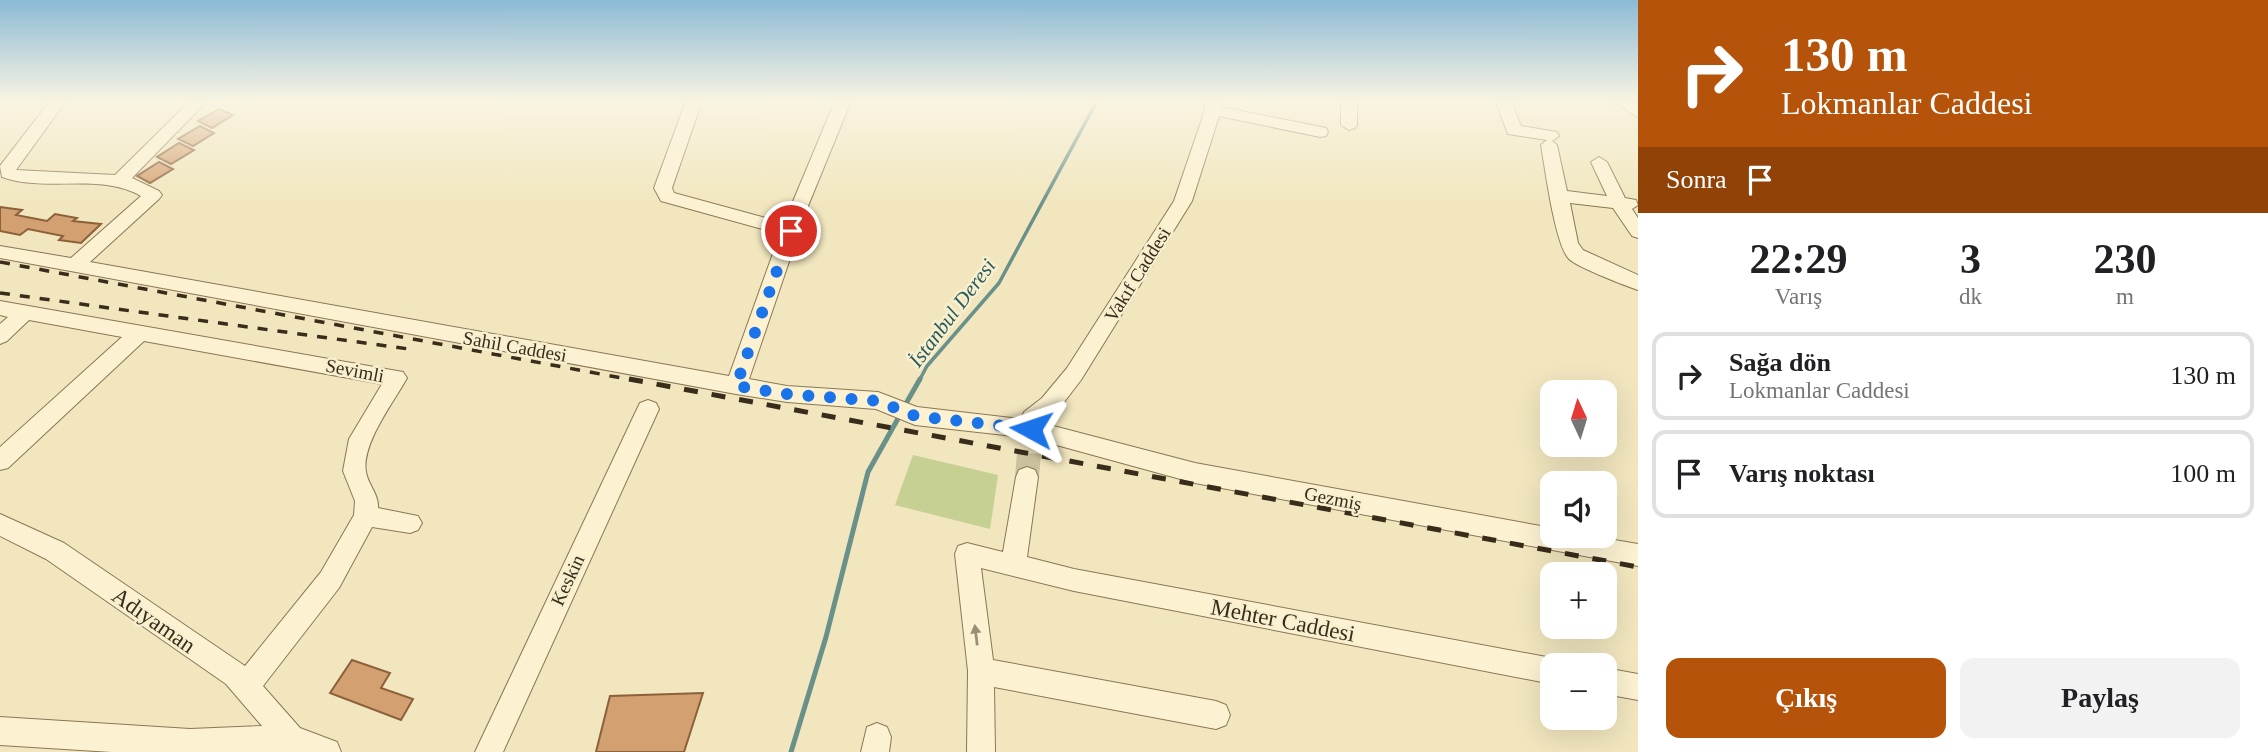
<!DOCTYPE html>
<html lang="tr">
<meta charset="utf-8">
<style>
:root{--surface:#fff;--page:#f2f2f2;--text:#202124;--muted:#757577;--line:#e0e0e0;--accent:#b45309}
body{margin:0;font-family:"Times New Roman",serif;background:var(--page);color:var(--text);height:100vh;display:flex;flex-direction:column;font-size:26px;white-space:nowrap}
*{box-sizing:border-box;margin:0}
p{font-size:23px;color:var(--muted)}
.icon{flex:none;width:38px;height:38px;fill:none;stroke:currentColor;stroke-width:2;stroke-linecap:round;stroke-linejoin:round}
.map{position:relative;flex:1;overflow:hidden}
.details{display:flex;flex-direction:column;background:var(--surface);width:630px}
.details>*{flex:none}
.top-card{background:#b45309;color:#fff;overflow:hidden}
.needle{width:46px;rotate:356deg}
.tools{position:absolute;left:1540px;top:380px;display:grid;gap:14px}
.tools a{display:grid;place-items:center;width:77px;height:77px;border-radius:14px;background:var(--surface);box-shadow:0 7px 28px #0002;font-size:35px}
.pin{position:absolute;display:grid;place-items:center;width:60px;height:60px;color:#fff;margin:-30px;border:4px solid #fff;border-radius:50%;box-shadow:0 2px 7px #0007}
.me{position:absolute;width:77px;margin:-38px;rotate:275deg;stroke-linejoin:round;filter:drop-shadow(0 0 5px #0008)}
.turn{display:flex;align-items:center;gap:24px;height:147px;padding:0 28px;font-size:32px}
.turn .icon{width:91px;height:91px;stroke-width:2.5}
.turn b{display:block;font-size:49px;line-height:60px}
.then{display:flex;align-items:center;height:66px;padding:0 28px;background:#0003;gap:14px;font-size:26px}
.eta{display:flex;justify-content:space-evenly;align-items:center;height:119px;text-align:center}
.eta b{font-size:42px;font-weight:700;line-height:49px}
.action{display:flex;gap:14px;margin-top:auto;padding:14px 28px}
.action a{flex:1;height:80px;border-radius:14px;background:var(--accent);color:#fff;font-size:28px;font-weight:700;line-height:80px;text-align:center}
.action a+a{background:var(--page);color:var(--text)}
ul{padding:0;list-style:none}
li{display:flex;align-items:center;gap:21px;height:88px;margin:0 14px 10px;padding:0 14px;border:4px solid var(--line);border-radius:14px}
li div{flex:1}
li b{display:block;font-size:26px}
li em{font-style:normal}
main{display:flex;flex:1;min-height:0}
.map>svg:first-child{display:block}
.green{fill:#c5d092}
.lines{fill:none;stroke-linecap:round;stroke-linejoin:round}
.stream-far1{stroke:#69918a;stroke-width:3.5}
.stream{stroke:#69918a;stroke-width:5}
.building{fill:#d3a071;stroke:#8c6039;stroke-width:2}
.minor-tunnel{stroke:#ccc19d;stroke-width:24;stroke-dasharray:24 12;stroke-linecap:butt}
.minor-casing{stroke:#8b7655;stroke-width:2}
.minor{fill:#fcf2d2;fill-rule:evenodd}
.rail-far1{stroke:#392c1b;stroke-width:3.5;stroke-dasharray:10 10;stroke-linecap:butt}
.rail{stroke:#392c1b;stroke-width:5;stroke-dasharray:14 14;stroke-linecap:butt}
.oneway{fill:#9a8f76}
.route{stroke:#1a73e8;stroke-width:12;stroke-dasharray:0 21.6}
.labels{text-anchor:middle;stroke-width:5;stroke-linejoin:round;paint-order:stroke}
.street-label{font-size:19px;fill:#392c1b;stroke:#f8efcf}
.water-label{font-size:21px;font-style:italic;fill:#295a5b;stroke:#f8efcf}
.near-street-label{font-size:23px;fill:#392c1b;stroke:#f8efcf}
</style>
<main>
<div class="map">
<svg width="1638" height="752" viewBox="0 0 1638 752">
<rect width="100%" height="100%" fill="#f1e6be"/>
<!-- green -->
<path class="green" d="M913 455 998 475 990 529 895 505Z"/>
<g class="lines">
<!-- stream-far1 -->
<path class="stream-far1" d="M919 381 927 366 999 283 1097 101"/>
<!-- stream -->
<path class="stream" d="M904 407 920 379
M791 752 826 637 868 472 900 415"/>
</g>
<!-- building -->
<path class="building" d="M219 109 233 115 212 128 198 121Z
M200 126 214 133 193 146 178 139Z
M179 143 194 150 171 164 157 157Z
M159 162 173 169 150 183 137 176Z
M0 207 22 210 16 215 47 221 55 214 77 218 73 221 101 224 81 243 59 240 63 236 28 229 20 235 0 231Z
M352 660 390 673 381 688 413 699 401 720 330 693Z
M703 693 684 752H596L610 696Z"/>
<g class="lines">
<!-- minor-tunnel -->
<path class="minor-tunnel" d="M1027 477 1031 429"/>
<defs>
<path id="minor" d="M50 101H66L16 170 115 175 190 101H207L132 178 159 191 162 195 159 199 90 262 729 376 780 234 661 201 654 188 686 101H702L672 188 674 193 784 223 835 101H851L808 206 749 379 787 386 878 392 917 407 1021 419 1024 412 1042 398 1067 368 1174 201 1205 110V101H1221V107L1326 128 1328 132 1326 136 1320 137 1219 116 1192 201 1081 380 1058 410 1042 423 1195 463 1552 528V536H1591L1638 544V566L1195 483 1031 438 915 425 876 409 787 402 736 394 0 258V246L71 258 141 196C100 172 46 193 2 177L0 166Z
M1341 101H1357V125L1355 128 1349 130 1341 125Z
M1500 101H1517L1513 106 1521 126 1557 132 1559 136 1552 141 1557 145 1567 191 1607 196 1591 162 1599 157 1607 162 1625 198 1636 200 1638 205 1632 209 1638 218V238L1632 236 1613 208 1570 203 1578 243 1583 250 1638 275V290C1626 286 1577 267 1569 259 1555 245 1545 168 1541 145L1547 140 1508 134 1497 105Z
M1612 101H1631L1638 105V117Z
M0 301 403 372 407 378C394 402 361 444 366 472 368 485 379 494 378 508L418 516 422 523 418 530 410 533 372 527 339 588 263 686 300 728 337 742 341 752H112L0 745V717L190 729 262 726 226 684 46 559 0 536V514L64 543 245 666 321 572 354 515 355 501 343 471 349 439 382 384 144 341 8 468 0 470V447L122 337 29 320 7 341 0 344V324L8 317 0 315Z
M648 400 656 403 659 409 503 752H475L637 409 640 403Z
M1027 467 1035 470 1038 477 1027 557 1074 569 1552 658 1563 665H1552V684L1074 591 981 568 993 660 1216 701 1226 705 1230 715 1226 725 1216 729 994 687 995 752H967L968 671 955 554 958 546 967 543 1003 552 1016 477 1019 470Z
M1605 668 1638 674V700L1605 694Z
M877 723 887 727 891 737 889 752H861L867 727Z"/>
</defs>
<!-- minor casing -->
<use href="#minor" class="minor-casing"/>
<!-- minor -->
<use href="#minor" class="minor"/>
<!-- rail-far1 -->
<path class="rail-far1" d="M0 262 638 381
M0 293 409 349"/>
<!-- rail -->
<path class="rail" d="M629 379 1638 567"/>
</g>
<!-- one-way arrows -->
<defs><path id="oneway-solid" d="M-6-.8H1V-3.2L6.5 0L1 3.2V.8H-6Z" transform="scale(1.75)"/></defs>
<use class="oneway" href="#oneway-solid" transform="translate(976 635) rotate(-97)"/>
<!-- sky -->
<linearGradient id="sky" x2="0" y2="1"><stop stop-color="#8cbad6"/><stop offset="0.49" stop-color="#f9f4e2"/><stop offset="1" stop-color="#f9f4e2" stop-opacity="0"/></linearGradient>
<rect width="1638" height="206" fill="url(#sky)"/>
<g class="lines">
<!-- route -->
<path class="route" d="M791 231 736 386 787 394 878 401 915 416 1031 429"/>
</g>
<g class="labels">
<!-- street labels -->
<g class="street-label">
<text transform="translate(1137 274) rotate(-58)" y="7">Vakıf Caddesi</text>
<text transform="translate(515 346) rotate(10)" y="7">Sahil Caddesi</text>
<text transform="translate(355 370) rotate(11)" y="7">Sevimli</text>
<text transform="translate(1333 498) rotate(11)" y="7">Gezmiş</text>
<text transform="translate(567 580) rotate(-65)" y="7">Keskin</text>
</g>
<!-- water labels -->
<g class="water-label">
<text transform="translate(952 313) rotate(-53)" y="7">İstanbul Deresi</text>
</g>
<!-- near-street labels -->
<g class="near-street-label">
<text transform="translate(154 620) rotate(35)" y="8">Adıyaman</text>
<text transform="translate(1283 620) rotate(11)" y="8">Mehter Caddesi</text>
</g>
</g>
</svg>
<div class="tools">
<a><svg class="needle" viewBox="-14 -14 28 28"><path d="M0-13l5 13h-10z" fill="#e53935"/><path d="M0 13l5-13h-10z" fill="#757577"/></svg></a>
<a><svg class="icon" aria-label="sound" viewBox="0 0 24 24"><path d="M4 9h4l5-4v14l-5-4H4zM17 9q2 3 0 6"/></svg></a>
<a>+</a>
<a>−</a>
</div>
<div class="pin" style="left:791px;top:231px;background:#d93025"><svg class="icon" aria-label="arrive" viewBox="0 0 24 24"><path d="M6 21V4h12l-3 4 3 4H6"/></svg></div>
<svg class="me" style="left:1031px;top:429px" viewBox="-20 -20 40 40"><path d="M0-17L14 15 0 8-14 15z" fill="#1a73e8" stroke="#fff" stroke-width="4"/></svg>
</div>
<section class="details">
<div class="top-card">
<div class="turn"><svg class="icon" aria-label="right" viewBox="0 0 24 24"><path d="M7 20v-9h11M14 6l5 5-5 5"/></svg><div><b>130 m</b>Lokmanlar Caddesi</div></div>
<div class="then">Sonra<svg class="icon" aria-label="arrive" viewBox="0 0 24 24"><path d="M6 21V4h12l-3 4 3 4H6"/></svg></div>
</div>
<div class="eta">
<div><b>22:29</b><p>Varış</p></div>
<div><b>3</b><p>dk</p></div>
<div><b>230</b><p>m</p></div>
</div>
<ul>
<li><svg class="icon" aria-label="right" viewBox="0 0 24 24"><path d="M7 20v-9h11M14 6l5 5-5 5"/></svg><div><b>Sağa dön</b><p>Lokmanlar Caddesi</p></div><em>130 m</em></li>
<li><svg class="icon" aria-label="arrive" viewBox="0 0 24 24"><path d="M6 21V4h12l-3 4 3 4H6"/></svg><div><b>Varış noktası</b></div><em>100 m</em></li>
</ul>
<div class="action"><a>Çıkış</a><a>Paylaş</a></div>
</section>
</main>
